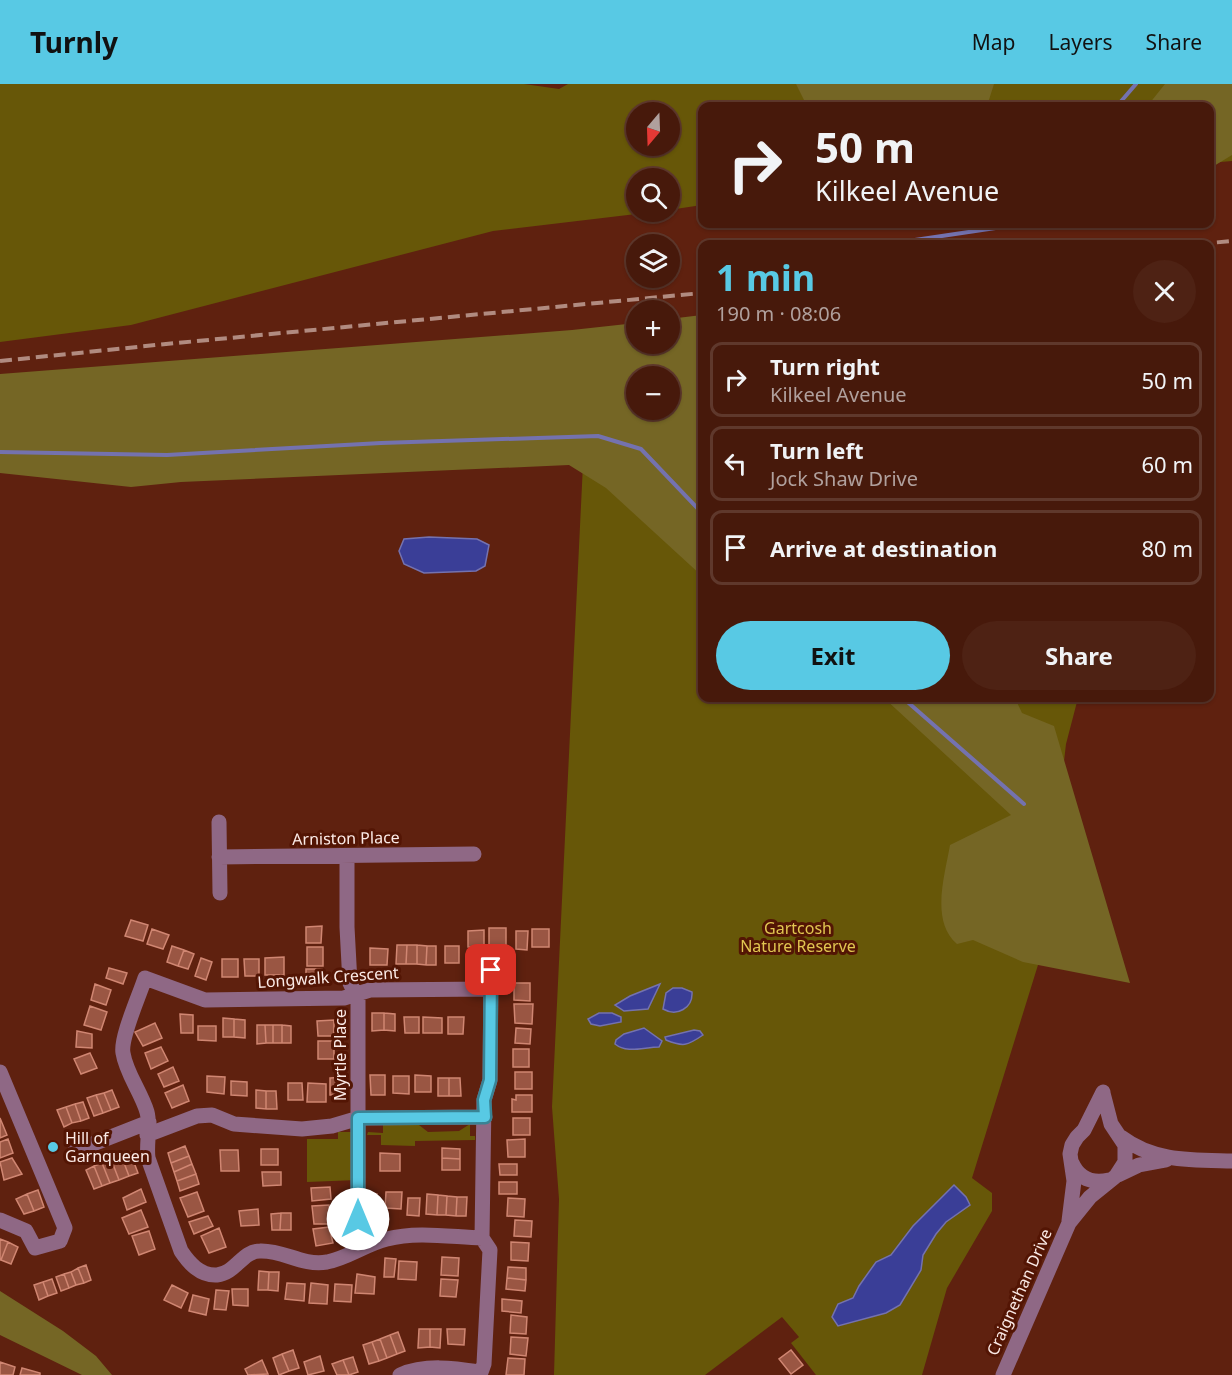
<!DOCTYPE html>
<meta charset="utf-8">
<style>
:root{--surface:#47190b;--page:#4e2214;--text:#f1f3f6;--muted:#b0a09d;--line:#5f382c;--accent:#58c9e4}
body{margin:0;font-family:"Noto Sans",sans-serif;background:var(--page);color:var(--text);height:100vh;display:flex;flex-direction:column;font-size:22px;white-space:nowrap}
*{box-sizing:border-box;margin:0}
p{font-size:20px;color:var(--muted)}
.icon{flex:none;width:33px;height:33px;fill:none;stroke:currentColor;stroke-width:2;stroke-linecap:round;stroke-linejoin:round}
.map{position:relative;flex:1;overflow:hidden}
.panel{position:absolute;left:698px;top:156px;width:516px;height:462px;display:flex;flex-direction:column;background:var(--surface);border-radius:12px;box-shadow:0 2px 4px #0004,0 0 0 2px var(--line)}
.panel>*{flex:none}
.guide{position:absolute;left:698px;top:18px;width:516px;height:126px;border-radius:12px;box-shadow:0 2px 4px #0004,0 0 0 2px var(--line);background:#47190b;color:var(--text);overflow:hidden}
.needle{width:39px;rotate:199deg}
.buttons{position:absolute;left:626px;top:18px;display:grid;gap:12px}
.buttons a{display:grid;place-items:center;width:54px;height:54px;border-radius:50%;background:var(--surface);box-shadow:0 2px 4px #0004,0 0 0 2px var(--line);font-size:30px}
.pin{position:absolute;display:grid;place-items:center;width:51px;height:51px;color:#fff;margin:-26px;border-radius:12px;box-shadow:0 3px 9px #0006}
.me{position:absolute;width:66px;margin:-33px;rotate:0deg;stroke-linejoin:round;filter:drop-shadow(0 0 4px #0008)}
.turn{display:flex;align-items:center;gap:21px;height:126px;padding:0 18px;font-size:27px}
.turn .icon{width:78px;height:78px;stroke-width:2.5}
.turn b{display:block;font-size:42px;line-height:51px}
.round{display:grid;place-items:center;flex:none;width:63px;height:63px;border-radius:32px;background:var(--page)}
.overview{display:flex;align-items:center;justify-content:space-between;height:102px;padding:0 18px}
h1{font-size:36px;font-weight:700;line-height:45px;color:var(--accent)}
.button{display:flex;gap:12px;margin-top:auto;padding:12px 18px}
.button a{flex:1;height:69px;border-radius:36px;background:var(--accent);color:#111;font-size:24px;font-weight:700;line-height:69px;text-align:center}
.button a+a{background:var(--page);color:var(--text)}
ul{padding:0;list-style:none}
li{display:flex;align-items:center;gap:18px;height:75px;margin:0 12px 9px;padding:0 6px;border:3px solid var(--line);border-radius:12px}
li div{flex:1}
li b{display:block;font-size:22px}
li em{font-style:normal}
header{display:flex;align-items:center;gap:36px;box-sizing:border-box;height:84px;padding:0 30px;background:var(--accent);color:#111}
header strong{font-size:28px}
nav{display:flex;gap:33px;margin-inline-start:auto;font-size:21px}
.map>svg:first-child{display:block}
.green{fill:#675708;fill-rule:evenodd}
.forest{fill:#756625;fill-rule:evenodd}
.water{fill:#3a3e97;stroke:#7472af;stroke-width:1.5}
.lines{fill:none;stroke-linecap:round;stroke-linejoin:round}
.stream{stroke:#7472af;stroke-width:4}
.building{fill:#9a5643;stroke:#d08672;stroke-width:1.5}
.minor{stroke:#8f6885;stroke-width:15}
.rail{stroke:#b18b80;stroke-width:4;stroke-dasharray:12 6;stroke-linecap:butt}
.route-casing{stroke:#398394;stroke-width:15}
.route{stroke:#58c9e4;stroke-width:10}
.poi-dot{fill:#58c9e4;stroke:#531504;stroke-width:2}
.labels{text-anchor:middle;stroke-width:6;stroke-linejoin:round;paint-order:stroke}
.street-label{font-size:16px;fill:#fbeae6;stroke:#531504}
.park-label{font-size:16px;fill:#e1c651;stroke:#531504}
.poi-label{font-size:16px;fill:#fbeae6;stroke:#531504;text-anchor:start}
</style>
<header>
<strong>Turnly</strong>
<nav><a>Map</a><a>Layers</a><a>Share</a></nav>
</header>
<div class="map">
<svg width="1232" height="1291" viewBox="0 0 1232 1291">
<rect width="100%" height="100%" fill="#5f210f"/>
<!-- green -->
<path class="green" d="M0 0H524L559 5 568 0H1232V77L1209 79V22H702V121L669 126V94H636V128H653L493 147 131 241 0 258ZM636 28H669V62H636Z
M702 240V614H1078L1066 660 1042 868 972 1094 992 1109V1127L947 1204 922 1291H816L791 1259 799 1253 782 1233 705 1291H554L559 1115 552 1023 583 380 636 260H669ZM636 292H669V326H636Z
M470 1040V1052H475V1056L415 1057V1062L381 1061V1051H367L368 1048 383 1049V1041H419L428 1048 459 1047Z
M338 1048H355L357 1096 307 1098V1055H338Z"/>
<!-- forest -->
<path class="forest" d="M796 0H994L987 22H807Z
M1165 0H1232V71L1209 85V22H1145L1149 20Z
M702 231V492L606 404 569 381 181 398 131 403 0 389V290L572 246 636 239V260H669V235ZM669 292V326H636V292Z
M884 614H1015L1022 629 1054 642 1130 899 1023 878 973 856 957 860C930 837 945 791 950 761L1011 731Z
M0 1207 63 1247 96 1272 112 1291H82L0 1251Z"/>
<!-- water -->
<path class="water" d="M429 453 477 455 489 461 485 482 476 487 424 489 404 480 399 467 404 455Z
M660 900 648 925 624 927 615 921 630 912Z
M673 904H682L692 908C693 924 677 933 663 925L666 909Z
M599 929H612L621 933V938L600 942 591 940 588 935Z
M644 944 662 957 659 963C644 963 627 970 615 960L616 956 624 950Z
M694 946 700 947 703 951C687 962 683 963 666 956L665 953Z
M954 1101 966 1113 970 1121 946 1138 936 1150 923 1171 921 1186 900 1221 886 1229 838 1242 832 1233 838 1220 853 1214 859 1202 876 1178 891 1171 913 1142Z"/>
<g class="lines">
<!-- stream -->
<path class="stream" d="M1117 22 1136 0
M888 160 1009 142 1014 140
M0 368 167 371 381 359 598 352 641 365 702 429
M903 614 1024 720"/>
</g>
<!-- building -->
<path class="building" d="M131 836 148 841 143 857 125 852Z
M322 842 321 859H306V843Z
M489 844H506V862H489Z
M152 845 169 851 163 865 147 860Z
M532 845H549V863H532Z
M484 846V863H468V847Z
M516 847H528L527 866 516 865Z
M397 861H407L406 880H396Z
M407 861H417V880H406Z
M417 861 427 862 426 881 417 880Z
M172 862 184 866 178 882 167 878Z
M427 862H436V881H426Z
M445 862H459V879H445Z
M307 863H323V882H307Z
M370 864 388 865 387 881H370Z
M184 866 194 870 188 885 178 882Z
M284 873V891H265V874Z
M201 874 212 878 206 896 195 892Z
M222 875H238V893H222Z
M244 875H259V892H245Z
M109 884 127 889 123 900 106 894Z
M306 885H322V901H306Z
M514 899H530V917L514 916Z
M95 900 111 906 106 921 91 916Z
M514 920H533L532 940 515 939Z
M90 922 107 928 101 946 84 941Z
M372 929H384V946L372 947Z
M384 929 395 930V947L384 946Z
M180 930 193 931V949H181Z
M404 933H419V949H405Z
M423 933 442 934V949H423Z
M448 933H464L463 950H448Z
M223 934 234 935V953H223Z
M234 935 245 936V954L234 953Z
M334 936V952H318L317 937Z
M155 939 162 954 143 962 135 948Z
M257 941H265L266 959 257 960Z
M265 941H273V959H266Z
M273 941H282V959H273Z
M282 941 291 942V959H282Z
M198 942H216V957L198 956Z
M516 944 531 945 530 960 515 959Z
M77 947 92 950V964L76 963Z
M318 957H334V975H318Z
M161 963 168 977 151 985 145 969Z
M513 965H529V983H513Z
M90 969 97 984 81 990 74 975Z
M173 983 179 997 164 1003 158 990Z
M515 988H532V1005H515Z
M370 991H385V1011H371Z
M415 991 431 992V1008H415Z
M207 992 225 993 224 1010 207 1008Z
M393 992H409V1010L393 1009Z
M347 993V1011H330V994Z
M438 994H449V1012H438Z
M449 994H460L461 1012H449Z
M231 997 247 998V1012L231 1011Z
M288 999H302L303 1016H288Z
M308 999 326 1000V1018H307Z
M183 1001 189 1017 172 1024 165 1009Z
M112 1006 119 1023 111 1026 104 1009Z
M256 1006 266 1007V1025L256 1024Z
M266 1007H276L277 1025H266Z
M104 1009 111 1026 103 1029 96 1011Z
M96 1011 103 1029 94 1032 87 1014Z
M516 1011H532V1028H512V1015L516 1016Z
M83 1018 89 1034 81 1037 75 1020Z
M75 1020 81 1037 72 1039 66 1023Z
M66 1023 72 1039 64 1043 57 1026Z
M0 1034 7 1051 0 1054Z
M513 1034H530V1051H513Z
M8 1055 13 1069 0 1074V1058Z
M525 1055V1073H508L507 1056Z
M185 1062 189 1072 171 1079 168 1069Z
M442 1064 460 1065V1075L442 1074Z
M261 1065H278V1081H261Z
M220 1066H238L239 1087H221Z
M130 1068 138 1089 129 1092 121 1071Z
M380 1069 400 1070V1087H380Z
M121 1071 129 1092 119 1096 111 1075Z
M189 1072 192 1080 174 1088 171 1079Z
M12 1074 22 1090 4 1096 0 1078Z
M442 1074 460 1075V1086H442Z
M111 1075 119 1096 110 1099 102 1079Z
M102 1079 110 1099 102 1102 94 1082Z
M192 1080 196 1090 177 1097 174 1088Z
M499 1080H517V1091H500Z
M94 1082 102 1102 94 1105 86 1086Z
M262 1088H281V1101L263 1102Z
M196 1090 199 1100 180 1107 177 1097Z
M499 1098H517V1110H499Z
M330 1103 331 1115 312 1117 311 1104Z
M141 1105 146 1118 127 1126 123 1114Z
M38 1106 44 1123 34 1127 27 1110Z
M197 1108 204 1127 188 1133 180 1114Z
M386 1108H402L401 1125 385 1124Z
M366 1109 377 1110V1128L365 1127Z
M27 1110 34 1127 24 1130 16 1115Z
M427 1110 438 1111 437 1131 426 1130Z
M438 1111 447 1112 446 1131H437Z
M447 1112 457 1113 456 1132 446 1131Z
M457 1113H467L466 1132H456Z
M408 1114H420L419 1132 407 1131Z
M508 1114 525 1115 524 1133 507 1132Z
M329 1121 330 1140H314L312 1122Z
M258 1125 259 1141 241 1142 239 1127Z
M141 1126 148 1143 129 1150 122 1134Z
M281 1129H291V1146H280Z
M281 1129 280 1146H272L271 1130Z
M208 1132 213 1142 194 1150 189 1138Z
M515 1136 532 1137 531 1153 514 1152Z
M329 1143 333 1159 316 1162 313 1145Z
M219 1144 226 1163 209 1169 201 1152Z
M149 1147 155 1165 139 1171 132 1152Z
M0 1155 8 1158 1 1176H0Z
M8 1158 18 1163 11 1180 1 1176Z
M511 1158 529 1159 528 1177 511 1176Z
M442 1173 459 1174 458 1192 441 1191Z
M385 1174 396 1175 394 1193H384Z
M399 1177 417 1178 416 1196 398 1195Z
M86 1181 91 1196 84 1199 78 1184Z
M508 1183 526 1184V1196L507 1194Z
M78 1184 84 1199 76 1201 71 1188Z
M259 1187 269 1188 268 1206H258Z
M71 1188 76 1201 69 1204 64 1190Z
M269 1188H279L278 1207 268 1206Z
M64 1190 69 1204 61 1207 56 1193Z
M357 1190 375 1193 374 1210 355 1209Z
M507 1194 526 1196 525 1207 506 1205Z
M52 1195 57 1209 48 1212 43 1198Z
M441 1195 458 1196 456 1213 440 1212Z
M43 1198 48 1212 39 1216 34 1201Z
M287 1199 305 1200 304 1217 285 1215Z
M311 1199 328 1201 327 1220 309 1219Z
M335 1200 352 1201 351 1218 334 1217Z
M172 1201 188 1209 181 1224 164 1216Z
M232 1205H248V1222L233 1221Z
M216 1206 229 1207 226 1226 214 1225Z
M193 1211 209 1215 206 1231 189 1227Z
M502 1215 522 1217 521 1229 502 1227Z
M511 1231 527 1233 526 1250 510 1249Z
M419 1245H430V1263L418 1264Z
M430 1245H441L440 1264 430 1263Z
M447 1245H465L464 1261 448 1260Z
M398 1248 405 1267 397 1270 390 1251Z
M390 1251 397 1270 387 1274 380 1255Z
M511 1253 528 1254 526 1272 510 1270Z
M380 1255 387 1274 379 1277 372 1258Z
M372 1258 379 1277 369 1280 363 1261Z
M293 1266 299 1284 289 1287 282 1270Z
M791 1266 803 1281 791 1290 779 1275Z
M282 1270 289 1287 279 1291 273 1274Z
M320 1272 324 1287 308 1291 304 1278Z
M353 1273 358 1288 349 1291 343 1276Z
M508 1274 525 1275 524 1291H506Z
M262 1276 268 1290 248 1291 245 1285Z
M343 1276 349 1291H337L332 1280Z
M0 1278 15 1283 13 1291H0Z
M22 1284 40 1289V1291H20Z"/>
<g class="lines">
<!-- minor -->
<path class="minor" d="M219 738 220 809
M219 773 474 770
M347 773V843L350 899 358 916V1135L361 1149 371 1160
M0 988 65 1144 60 1157 35 1164 26 1147 0 1136
M147 1051 197 1032 212 1031 234 1040 302 1045 332 1042 359 1034 485 1033
M1121 1053C1154 1078 1192 1076 1232 1077
M75 1067 149 1038
M1072 1079C1079 1095 1092 1100 1109 1096
M1118 1091 1139 1081 1166 1076
M1069 1137 1074 1097 1070 1070 1072 1061 1077 1053 1084 1046 1103 1008
M482 1154C451 1153 417 1147 387 1155 366 1160 348 1174 327 1178 301 1182 284 1166 260 1167 242 1167 236 1189 217 1191 200 1192 189 1179 181 1167L148 1074C146 1059 151 1043 147 1028 141 1008 126 989 123 969 120 954 140 910 145 894L205 916 344 914 370 906 491 905
M400 1291C425 1280 454 1284 480 1288
M480 1291 484 1280 490 1166 482 1154 484 1016 490 996 491 886
M1003 1291 1069 1139 1090 1113 1116 1092 1125 1078V1061L1111 1040 1103 1009"/>
<!-- rail -->
<path class="rail" d="M1199 160 1232 157
M0 277 166 260 702 209"/>
</g>
<g class="lines">
<defs>
<path id="route" d="M358 1135V1034L485 1033 484 1016 490 996 491 886"/>
</defs>
<!-- route casing -->
<use href="#route" class="route-casing"/>
<!-- route -->
<use href="#route" class="route"/>
</g>
<!-- markers -->
<circle class="poi-dot" cx="53" cy="1063" r="6"/>
<g class="labels">
<!-- street labels -->
<g class="street-label">
<text transform="translate(346 754) rotate(-1)" y="6">Arniston Place</text>
<text transform="translate(328 893) rotate(-4)" y="6">Longwalk Crescent</text>
<text transform="translate(340 971) rotate(-90)" y="6">Myrtle Place</text>
<text transform="translate(1019 1208) rotate(-66)" y="6">Craignethan Drive</text>
</g>
<!-- park labels -->
<g class="park-label">
<text x="798" y="850">Gartcosh<tspan x="798" dy="18">Nature Reserve</tspan></text>
</g>
<!-- poi labels -->
<g class="poi-label">
<text x="65" y="1060">Hill of<tspan x="65" dy="18">Garnqueen</tspan></text>
</g>
</g>
</svg>
<div class="buttons">
<a><svg class="needle" viewBox="-14 -14 28 28"><path d="M0-13l5 13h-10z" fill="#e53935"/><path d="M0 13l5-13h-10z" fill="#b0a09d"/></svg></a>
<a><svg class="icon" aria-label="search" viewBox="0 0 24 24"><circle cx="10" cy="10" r="6"/><path d="M15 15l6 6"/></svg></a>
<a><svg class="icon" aria-label="layers" viewBox="0 0 24 24"><path d="M12 4l9 5-9 5-9-5zM3 14l9 5 9-5"/></svg></a>
<a>+</a>
<a>−</a>
</div>
<div class="pin" style="left:491px;top:886px;background:#d93025"><svg class="icon" aria-label="arrive" viewBox="0 0 24 24"><path d="M6 21V4h12l-3 4 3 4H6"/></svg></div>
<svg class="me" style="left:358px;top:1135px" viewBox="-20 -20 40 40"><circle r="19" fill="#fff"/><path d="M0-13L10 11 0 6-10 11z" fill="#58c9e4"/></svg>
<div class="guide">
<div class="turn"><svg class="icon" aria-label="right" viewBox="0 0 24 24"><path d="M7 20v-9h11M14 6l5 5-5 5"/></svg><div><b>50 m</b>Kilkeel Avenue</div></div>
</div>
<section class="panel">
<div class="overview"><div><h1>1 min</h1><p>190 m · 08:06</p></div><a class="round"><svg class="icon" aria-label="close" viewBox="0 0 24 24"><path d="M6 6l12 12M18 6L6 18"/></svg></a></div>
<ul>
<li><svg class="icon" aria-label="right" viewBox="0 0 24 24"><path d="M7 20v-9h11M14 6l5 5-5 5"/></svg><div><b>Turn right</b><p>Kilkeel Avenue</p></div><em>50 m</em></li>
<li><svg class="icon" aria-label="left" viewBox="0 0 24 24"><path d="M17 20v-9H6M10 6l-5 5 5 5"/></svg><div><b>Turn left</b><p>Jock Shaw Drive</p></div><em>60 m</em></li>
<li><svg class="icon" aria-label="arrive" viewBox="0 0 24 24"><path d="M6 21V4h12l-3 4 3 4H6"/></svg><div><b>Arrive at destination</b></div><em>80 m</em></li>
</ul>
<div class="button"><a>Exit</a><a>Share</a></div>
</section>
</div>
